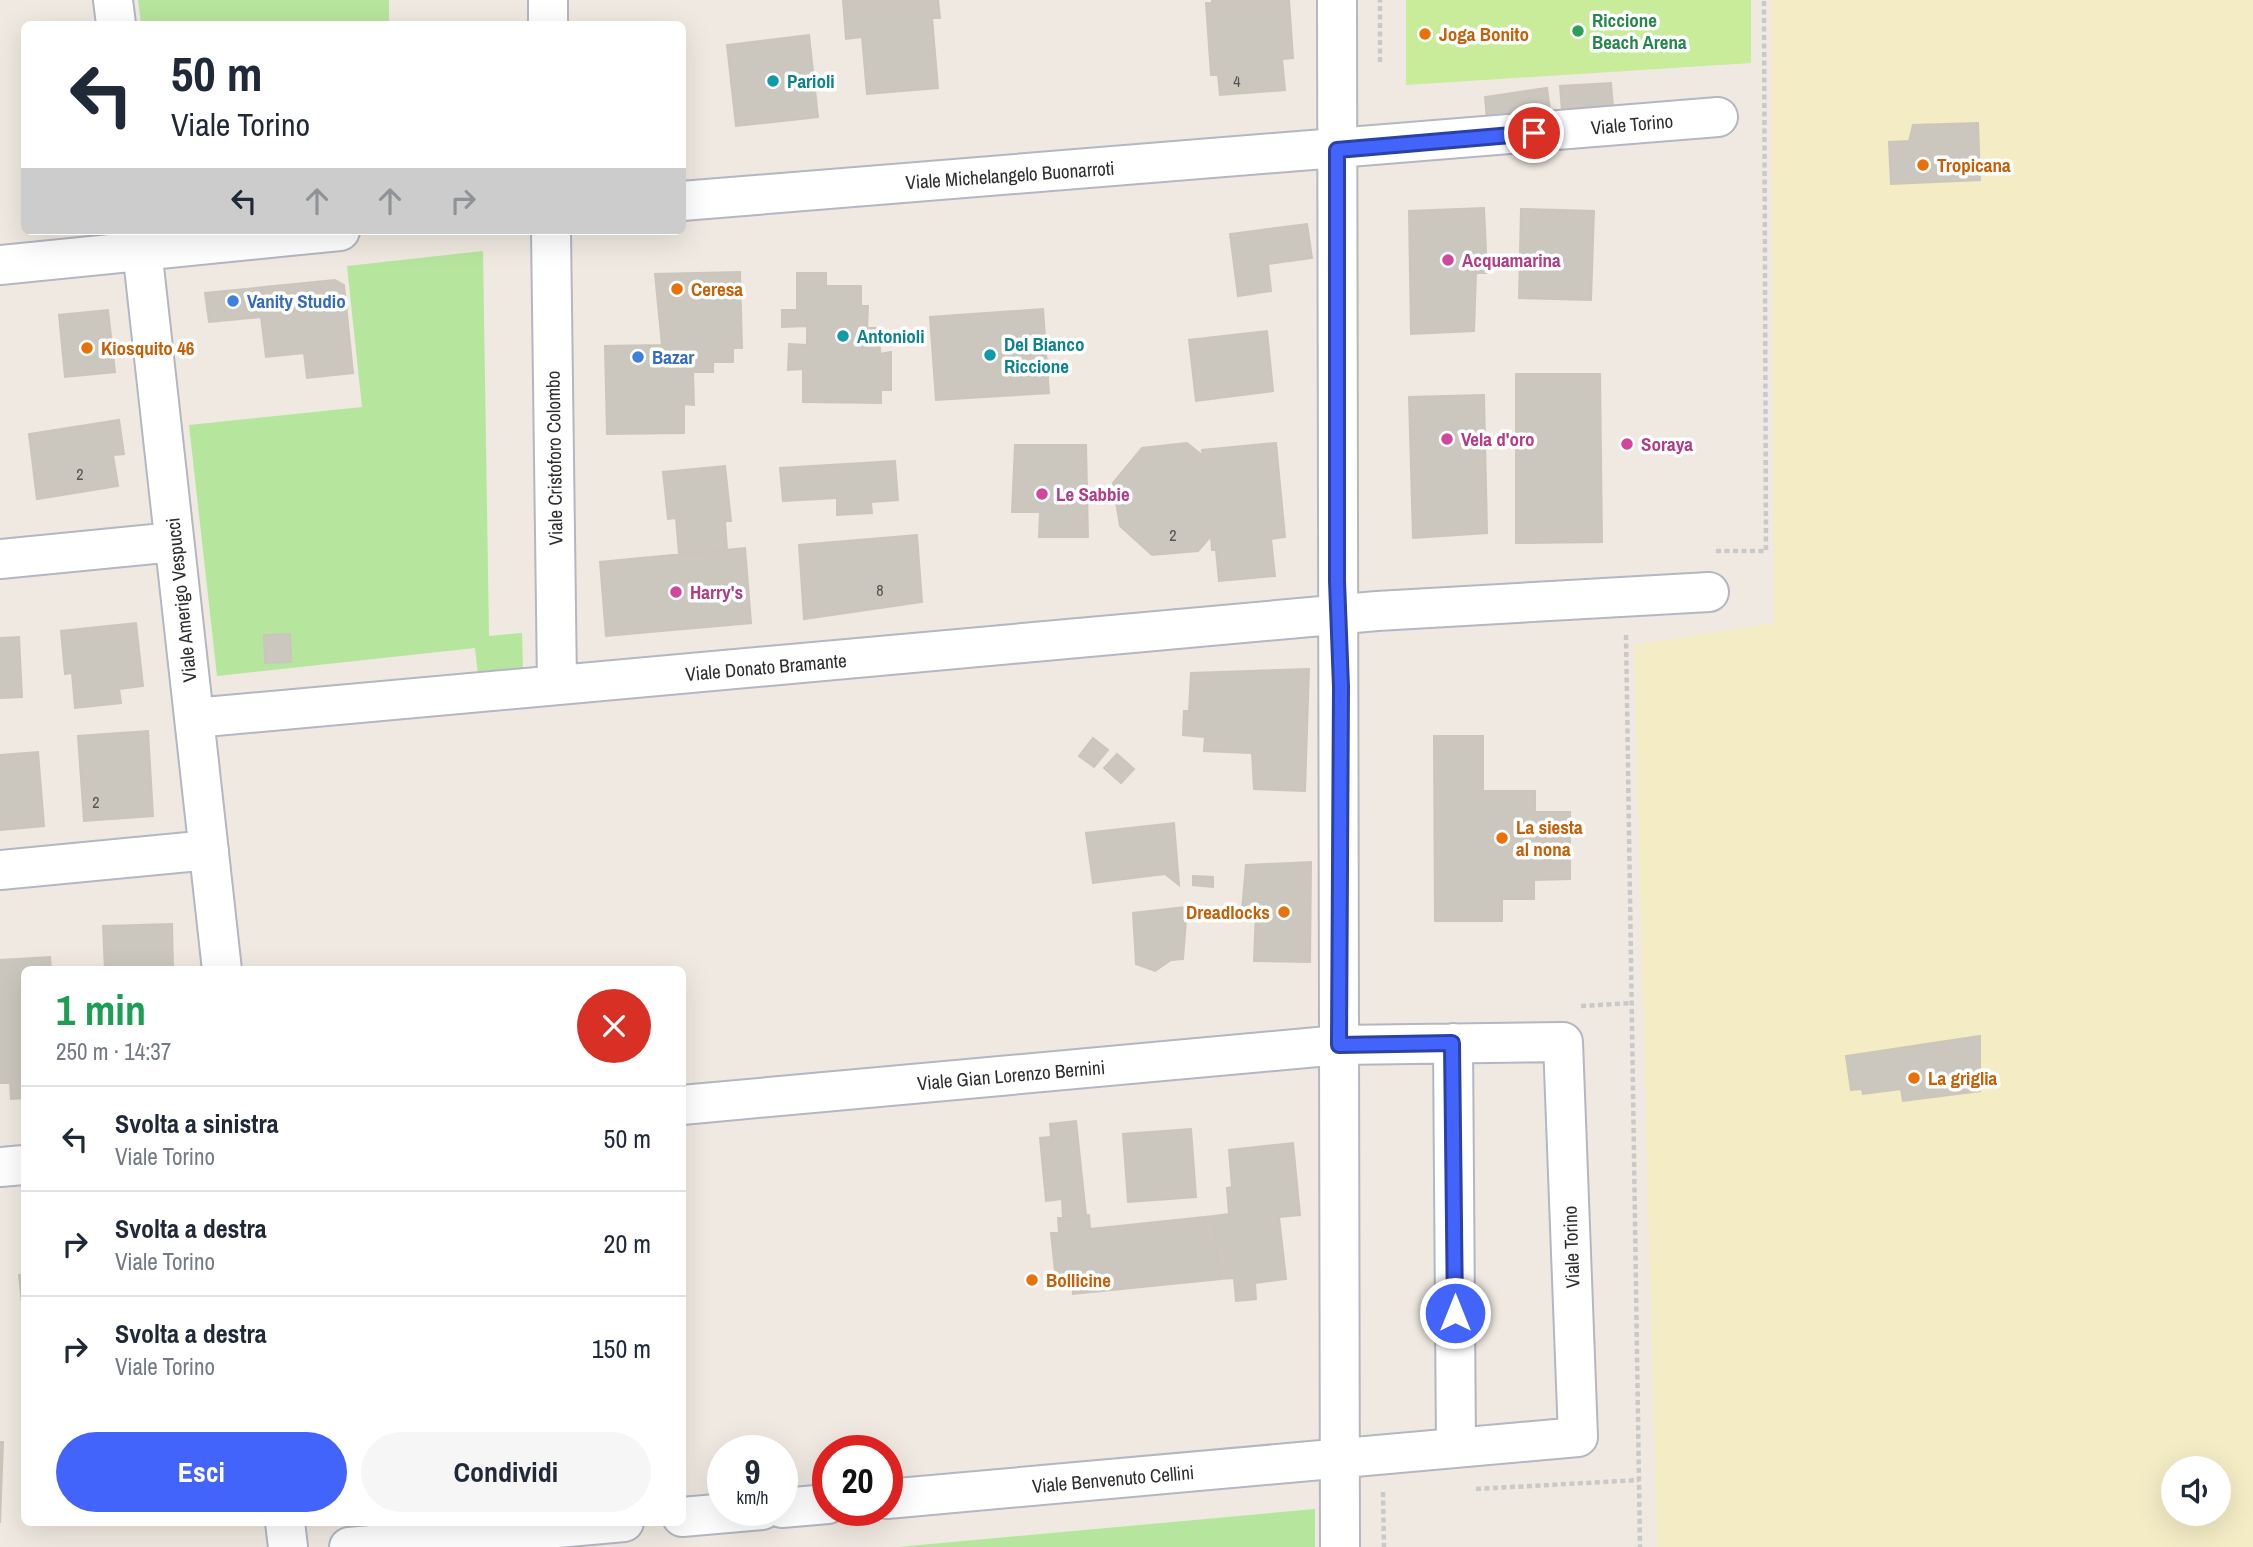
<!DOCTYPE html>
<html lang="it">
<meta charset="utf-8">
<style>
:root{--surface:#fff;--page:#f6f6f7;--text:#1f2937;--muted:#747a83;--line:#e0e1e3;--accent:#4264fb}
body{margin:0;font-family:"Archivo Narrow",sans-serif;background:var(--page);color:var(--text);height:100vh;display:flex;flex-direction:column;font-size:26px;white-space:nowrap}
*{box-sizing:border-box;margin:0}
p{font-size:23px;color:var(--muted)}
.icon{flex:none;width:38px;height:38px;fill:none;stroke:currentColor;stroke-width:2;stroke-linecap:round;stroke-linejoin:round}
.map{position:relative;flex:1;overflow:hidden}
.sheet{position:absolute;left:21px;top:966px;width:665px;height:560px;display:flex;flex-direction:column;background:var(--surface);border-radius:10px;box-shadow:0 7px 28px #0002}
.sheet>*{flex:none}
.top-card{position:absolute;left:21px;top:21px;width:665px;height:214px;border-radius:10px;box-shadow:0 7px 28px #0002;background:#fff;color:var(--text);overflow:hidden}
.fabs{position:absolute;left:2161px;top:1456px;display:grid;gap:14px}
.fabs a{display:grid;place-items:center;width:70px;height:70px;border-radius:50%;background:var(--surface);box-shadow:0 7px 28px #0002;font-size:35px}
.speed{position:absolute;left:707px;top:1435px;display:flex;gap:14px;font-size:35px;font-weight:700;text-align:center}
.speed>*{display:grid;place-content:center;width:91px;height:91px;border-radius:50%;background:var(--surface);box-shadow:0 7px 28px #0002;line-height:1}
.speed small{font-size:18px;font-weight:400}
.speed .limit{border:10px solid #d22;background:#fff;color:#111}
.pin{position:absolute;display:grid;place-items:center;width:60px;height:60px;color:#fff;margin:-30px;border:4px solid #fff;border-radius:50%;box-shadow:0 2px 7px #0007}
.me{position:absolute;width:77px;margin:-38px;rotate:0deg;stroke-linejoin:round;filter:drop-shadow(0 0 5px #0008)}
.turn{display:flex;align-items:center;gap:24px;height:147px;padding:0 35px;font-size:32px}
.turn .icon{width:91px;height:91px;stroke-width:2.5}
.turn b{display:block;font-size:49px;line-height:60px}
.lanes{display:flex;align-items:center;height:66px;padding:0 35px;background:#0003;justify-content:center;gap:35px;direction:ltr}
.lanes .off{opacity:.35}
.round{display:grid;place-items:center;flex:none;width:74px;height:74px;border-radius:37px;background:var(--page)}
.headline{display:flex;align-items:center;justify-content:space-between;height:119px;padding:0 35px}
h1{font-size:42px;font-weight:800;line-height:52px;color:#1e9e55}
.action{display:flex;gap:14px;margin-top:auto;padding:14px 35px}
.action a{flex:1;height:80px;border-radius:42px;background:var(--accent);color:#fff;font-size:28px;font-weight:800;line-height:80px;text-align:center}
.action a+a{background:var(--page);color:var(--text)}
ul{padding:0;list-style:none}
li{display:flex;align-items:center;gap:21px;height:105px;padding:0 35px;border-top:2px solid var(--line)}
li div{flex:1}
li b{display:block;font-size:26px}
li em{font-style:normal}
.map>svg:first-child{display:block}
.green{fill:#b6e59e}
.sand{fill:#f3ecc5;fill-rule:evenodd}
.pitch{fill:#c9ec9a}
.building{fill:#cbc7bf;stroke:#cbc5ba;stroke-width:2}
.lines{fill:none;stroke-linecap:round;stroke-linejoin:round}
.minor-casing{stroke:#b4b7c1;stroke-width:42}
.path{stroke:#c9c9c9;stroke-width:4.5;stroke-dasharray:5 3.5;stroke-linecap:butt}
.minor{stroke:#fff;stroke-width:38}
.route-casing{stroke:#2b41a3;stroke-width:18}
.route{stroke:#4264fb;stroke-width:12}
.leisure-dot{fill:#2e9e5b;stroke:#fff;stroke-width:2.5}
.food-dot{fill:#e8710a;stroke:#fff;stroke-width:2.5}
.culture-dot{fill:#0f9aa8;stroke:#fff;stroke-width:2.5}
.hotel-dot{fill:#d1479c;stroke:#fff;stroke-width:2.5}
.shop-dot{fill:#3f7fe0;stroke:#fff;stroke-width:2.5}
.labels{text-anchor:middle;stroke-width:7;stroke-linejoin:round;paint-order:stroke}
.number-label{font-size:16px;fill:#555452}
.leisure-label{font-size:19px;font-weight:bold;fill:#27864d;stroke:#fff;text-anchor:start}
.food-label{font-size:19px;font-weight:bold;fill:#c56008;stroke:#fff;text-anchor:start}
.culture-label{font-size:19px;font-weight:bold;fill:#0d838f;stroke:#fff;text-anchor:start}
.street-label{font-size:19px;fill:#2e2e2e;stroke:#fff}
.hotel-label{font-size:19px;font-weight:bold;fill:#b23c85;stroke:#fff;text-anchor:start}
.shop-label{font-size:19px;font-weight:bold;fill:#366cbe;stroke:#fff;text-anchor:start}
</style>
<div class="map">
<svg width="2253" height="1547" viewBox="0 0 2253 1547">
<rect width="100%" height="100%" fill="#efe9e1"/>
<!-- green -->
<path class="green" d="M138 0H389V24H141Z
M483 251 489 636 522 633 523 670 478 675 475 648 217 676 189 425 362 407 347 266Z
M1315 1509V1547H898Z"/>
<!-- sand -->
<path class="sand" d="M1771 0H2253V1547H1657L1634 645 1774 623ZM2174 1468H2219V1514H2174Z"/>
<!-- pitch -->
<path class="pitch" d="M1406 0H1751V63L1406 85Z"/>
<!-- building -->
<path class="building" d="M843 0H938L940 18H932L938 88 867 94 862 37 846 39Z
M1212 0H1289L1293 58 1282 59 1285 90 1220 95 1218 75H1211L1206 3H1212Z
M809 35 818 117 736 126 727 45Z
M1611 83 1613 107 1562 111 1560 86Z
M1547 88 1550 110 1487 119 1485 97Z
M1978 123 1980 180 1891 184 1889 142 1909 141 1913 125Z
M1484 208 1487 273H1476L1474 331 1411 334 1409 211Z
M1521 209 1594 211 1591 300 1519 298Z
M1307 224 1312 258 1268 264 1271 291 1238 296 1230 234Z
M740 272 742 348H733V362H713V372H693L694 405 684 404V433L607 434 605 346 662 345 655 274Z
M797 273H826V286H861V306H868L867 328H880V354L891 352V390H881V403L803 402V369L788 370 789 344 807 345V326L782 327V310H797Z
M335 280 344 285 353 373 307 378 304 353 266 357 261 317 209 322 205 293Z
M1043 309 1049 393 936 400 930 317Z
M108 310 115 372 65 377 59 315Z
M1267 331 1273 391 1196 401 1189 340Z
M1516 374H1600L1602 542 1516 543Z
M1484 395 1487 533 1413 538 1409 397Z
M119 420 124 454 113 455 118 486 37 499 29 434Z
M1187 443 1203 456 1202 450 1276 443 1285 537 1271 539 1275 576 1219 581 1216 550H1212L1211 536 1198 551 1152 555 1120 526 1113 483 1142 448Z
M1015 445H1086L1088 537H1039L1040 512H1012Z
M895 461 898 500 871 502 872 513 837 515V498L783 501 780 468Z
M725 466 731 521H725L727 550 679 554 676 518 668 519 663 472Z
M917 535 922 602 804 619 799 545Z
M745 548 751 623 606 636 600 562Z
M136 623 143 686 119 689 121 703 75 708 72 673 65 674 61 631Z
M290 634 291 662 265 663 264 635Z
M19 637 22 697 0 698V638Z
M1309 669 1305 791 1254 789 1252 753 1204 751 1205 737 1183 735 1184 711H1189L1191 673Z
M148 731 153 816 84 821 78 736Z
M1434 736H1483V791H1535V812H1570V879L1534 880V899H1502V921H1435Z
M1093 738 1108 750 1094 767 1079 756Z
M38 752 44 826 0 830V755Z
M1117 754 1134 769 1121 783 1104 768Z
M1174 823 1179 885 1165 874 1093 883 1086 833Z
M1311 862 1310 962 1254 961 1256 910H1242L1246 865Z
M1193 876 1213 877V887L1193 885Z
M1187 907 1183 959 1171 960 1155 971 1136 964 1133 913Z
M172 924 173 970H105L103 926Z
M50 957 51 970H24V1098L11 1099 10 1083H0V960Z
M1980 1036V1091L1903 1101 1901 1089 1863 1094 1862 1089 1851 1090 1846 1056Z
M1076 1121 1086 1215 1063 1218 1062 1199 1046 1201 1040 1138 1051 1137 1050 1124Z
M1191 1129 1196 1197 1128 1202 1123 1134Z
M1293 1143 1300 1215 1279 1217 1286 1279 1255 1283 1256 1299 1236 1301 1234 1278 1220 1279 1213 1216 1229 1214 1227 1188 1232 1187 1229 1150Z
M1089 1215 1090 1229 1213 1216 1220 1279 1073 1294 1072 1279 1056 1281 1051 1233H1059L1058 1218Z
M19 1275H24V1322Z
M0 1442H3L0 1523Z"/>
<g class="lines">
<defs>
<path id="minor" d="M113 0 116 24
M548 0V24
M1337 0 1340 1547
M682 201 1718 117
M140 231 222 970
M551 231 557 685
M0 265 340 231
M0 559 174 542
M194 718 1377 611 1709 592
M0 870 209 850
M1453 1043 1456 1448
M682 1105 1339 1045 1563 1042 1578 1437 887 1499
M0 1167 24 1165
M782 1508 828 1504
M682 1517 762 1510
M285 1522 288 1547
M349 1547 624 1522"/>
</defs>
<!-- minor casing -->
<use href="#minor" class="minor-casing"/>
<!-- path -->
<path class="path" d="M1380 62V0
M1716 551H1766L1764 0
M1626 635 1640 1547
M1581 1006 1632 1003
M1476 1489 1639 1480
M1383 1492 1384 1547"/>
<!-- minor -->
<use href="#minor" class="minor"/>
</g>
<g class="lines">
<defs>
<path id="route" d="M1455 1313 1452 1043 1339 1045 1341 687 1337 581V150L1534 133"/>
</defs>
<!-- route casing -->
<use href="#route" class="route-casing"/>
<!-- route -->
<use href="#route" class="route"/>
</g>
<!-- markers -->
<circle class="leisure-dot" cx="1578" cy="31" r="7"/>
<g class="food-dot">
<circle cx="1425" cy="34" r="7"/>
<circle cx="1923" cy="165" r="7"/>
<circle cx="677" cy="289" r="7"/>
<circle cx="87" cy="348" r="7"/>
<circle cx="1502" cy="838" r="7"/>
<circle cx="1284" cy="912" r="7"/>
<circle cx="1914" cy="1078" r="7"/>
<circle cx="1032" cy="1280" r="7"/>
</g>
<g class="culture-dot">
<circle cx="773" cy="81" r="7"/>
<circle cx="843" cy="336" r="7"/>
<circle cx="990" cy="355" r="7"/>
</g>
<g class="hotel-dot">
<circle cx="1448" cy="260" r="7"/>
<circle cx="1447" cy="439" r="7"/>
<circle cx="1627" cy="444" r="7"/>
<circle cx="1042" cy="494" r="7"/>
<circle cx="676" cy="592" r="7"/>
</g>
<g class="shop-dot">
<circle cx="233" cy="301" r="7"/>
<circle cx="638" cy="357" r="7"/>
</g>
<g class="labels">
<!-- number labels -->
<g class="number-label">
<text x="1237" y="87">4</text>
<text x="80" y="480">2</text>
<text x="1173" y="541">2</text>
<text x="880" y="596">8</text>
<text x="96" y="808">2</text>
</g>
<!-- leisure labels -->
<g class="leisure-label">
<text x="1592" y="27">Riccione<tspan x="1592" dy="22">Beach Arena</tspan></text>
</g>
<!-- food labels -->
<g class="food-label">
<text x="1439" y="41">Joga Bonito</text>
<text x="1937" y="172">Tropicana</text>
<text x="691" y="296">Ceresa</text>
<text x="101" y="355">Kiosquito 46</text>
<text x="1516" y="834">La siesta<tspan x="1516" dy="22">al nona</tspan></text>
<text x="1270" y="919" text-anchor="end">Dreadlocks</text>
<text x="1928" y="1085">La griglia</text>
<text x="1046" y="1287">Bollicine</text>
</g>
<!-- culture labels -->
<g class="culture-label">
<text x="787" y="88">Parioli</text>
<text x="857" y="343">Antonioli</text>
<text x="1004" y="351">Del Bianco<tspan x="1004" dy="22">Riccione</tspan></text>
</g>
<!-- street labels -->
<g class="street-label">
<text transform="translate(1632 124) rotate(-5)" y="7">Viale Torino</text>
<text transform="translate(1010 175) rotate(-4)" y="7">Viale Michelangelo Buonarroti</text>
<text transform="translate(554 458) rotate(-91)" y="7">Viale Cristoforo Colombo</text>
<text transform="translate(181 600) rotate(-96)" y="7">Viale Amerigo Vespucci</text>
<text transform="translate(766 667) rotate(-5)" y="7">Viale Donato Bramante</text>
<text transform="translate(1011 1075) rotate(-5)" y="7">Viale Gian Lorenzo Bernini</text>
<text transform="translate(1571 1247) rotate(-92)" y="7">Viale Torino</text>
<text transform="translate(1113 1479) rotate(-5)" y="7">Viale Benvenuto Cellini</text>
</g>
<!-- hotel labels -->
<g class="hotel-label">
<text x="1462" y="267">Acquamarina</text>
<text x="1461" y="446">Vela d'oro</text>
<text x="1641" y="451">Soraya</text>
<text x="1056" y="501">Le Sabbie</text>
<text x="690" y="599">Harry's</text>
</g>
<!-- shop labels -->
<g class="shop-label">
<text x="247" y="308">Vanity Studio</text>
<text x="652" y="364">Bazar</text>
</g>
</g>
</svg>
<div class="fabs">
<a><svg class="icon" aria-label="sound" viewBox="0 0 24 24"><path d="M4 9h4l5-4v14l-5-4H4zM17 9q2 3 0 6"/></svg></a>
</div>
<div class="speed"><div>9<small>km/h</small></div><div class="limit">20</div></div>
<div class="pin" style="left:1534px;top:133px;background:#d93025"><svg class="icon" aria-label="arrive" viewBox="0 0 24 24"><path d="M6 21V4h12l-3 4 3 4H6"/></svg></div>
<svg class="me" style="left:1455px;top:1313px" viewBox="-20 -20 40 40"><circle r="17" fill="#4264fb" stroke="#fff" stroke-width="3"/><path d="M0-11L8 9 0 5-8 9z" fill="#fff"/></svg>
<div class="top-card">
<div class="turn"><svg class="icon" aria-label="left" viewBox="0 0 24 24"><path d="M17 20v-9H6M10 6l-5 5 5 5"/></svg><div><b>50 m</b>Viale Torino</div></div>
<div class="lanes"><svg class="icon" aria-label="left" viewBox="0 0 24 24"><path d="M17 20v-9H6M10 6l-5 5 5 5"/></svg><svg class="icon off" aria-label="ahead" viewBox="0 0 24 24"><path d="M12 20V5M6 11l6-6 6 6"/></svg><svg class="icon off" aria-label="ahead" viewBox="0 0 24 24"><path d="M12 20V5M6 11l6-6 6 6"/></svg><svg class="icon off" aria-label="right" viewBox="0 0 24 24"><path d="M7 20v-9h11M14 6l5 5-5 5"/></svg></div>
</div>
<section class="sheet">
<div class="headline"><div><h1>1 min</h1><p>250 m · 14:37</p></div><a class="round" style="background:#d93025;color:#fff"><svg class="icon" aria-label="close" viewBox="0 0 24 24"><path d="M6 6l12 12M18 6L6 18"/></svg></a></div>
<ul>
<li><svg class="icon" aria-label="left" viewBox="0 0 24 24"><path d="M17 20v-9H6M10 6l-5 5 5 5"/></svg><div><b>Svolta a sinistra</b><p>Viale Torino</p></div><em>50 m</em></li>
<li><svg class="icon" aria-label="right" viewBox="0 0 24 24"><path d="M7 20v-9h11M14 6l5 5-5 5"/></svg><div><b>Svolta a destra</b><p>Viale Torino</p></div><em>20 m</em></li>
<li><svg class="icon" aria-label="right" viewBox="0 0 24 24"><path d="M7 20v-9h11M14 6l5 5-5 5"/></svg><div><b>Svolta a destra</b><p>Viale Torino</p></div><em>150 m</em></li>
</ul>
<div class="action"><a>Esci</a><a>Condividi</a></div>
</section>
</div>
